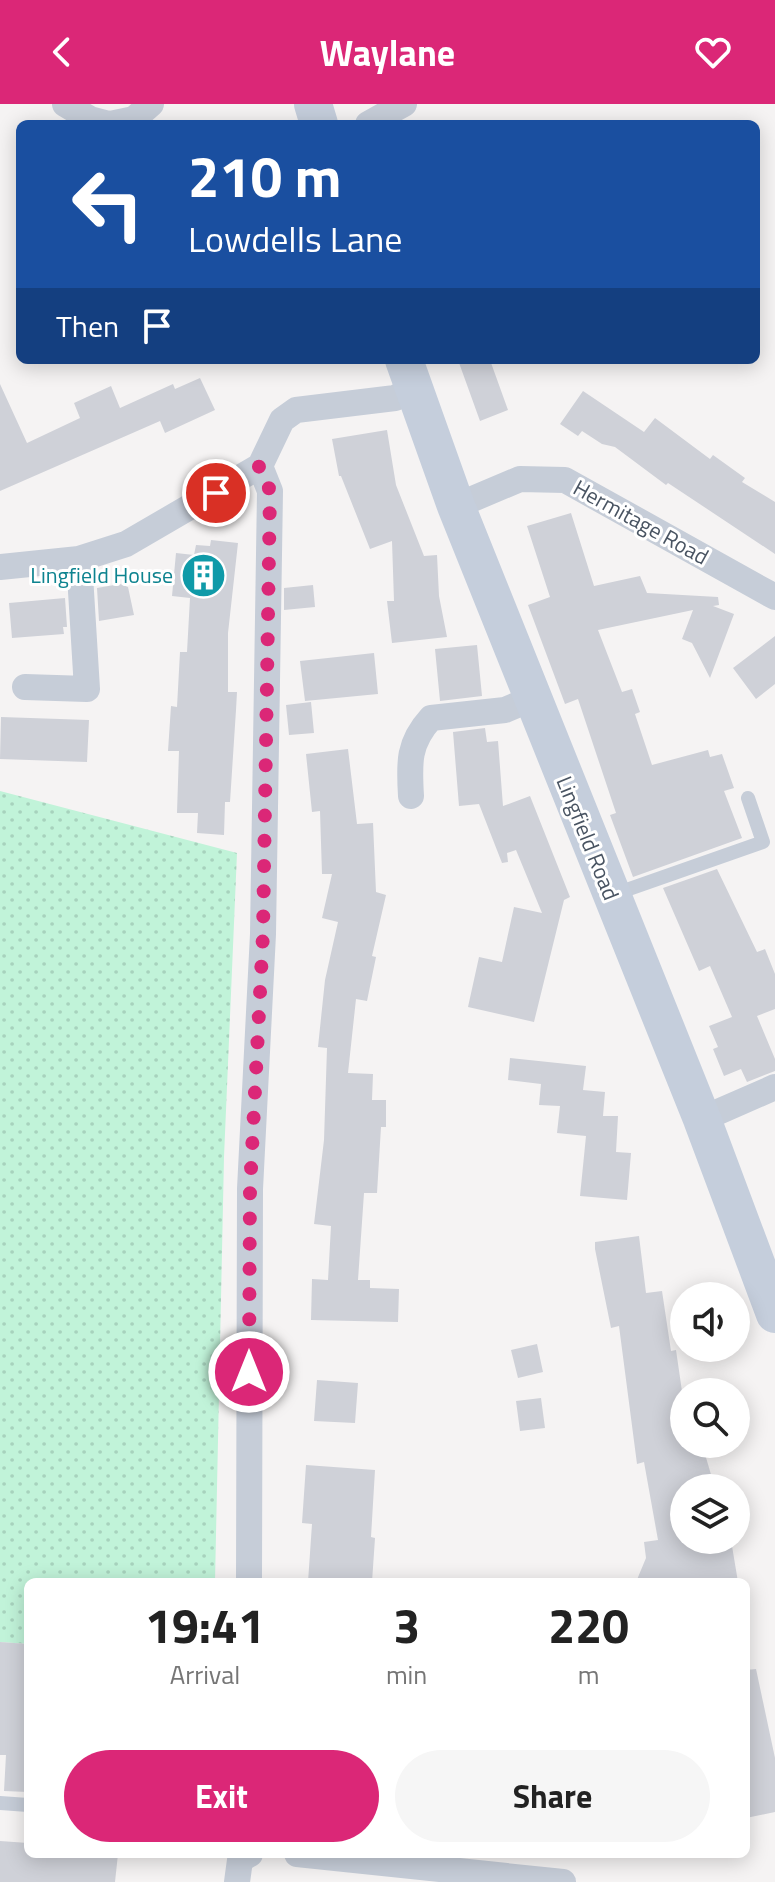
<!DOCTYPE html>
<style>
:root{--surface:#fff;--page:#f6f6f6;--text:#222;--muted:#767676;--accent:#db2777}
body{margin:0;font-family:"Titillium Web",sans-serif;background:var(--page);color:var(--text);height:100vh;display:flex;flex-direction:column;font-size:30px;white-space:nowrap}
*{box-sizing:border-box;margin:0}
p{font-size:26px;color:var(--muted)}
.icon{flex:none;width:44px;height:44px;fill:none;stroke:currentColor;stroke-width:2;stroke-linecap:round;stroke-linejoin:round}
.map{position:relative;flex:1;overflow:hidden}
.panel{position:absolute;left:24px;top:1474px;width:726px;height:280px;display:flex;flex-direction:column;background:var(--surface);border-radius:12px;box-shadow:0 4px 20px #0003}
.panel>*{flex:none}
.hud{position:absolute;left:16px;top:16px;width:744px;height:244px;border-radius:12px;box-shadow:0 4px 20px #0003;background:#1a4fa0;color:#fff;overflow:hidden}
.controls{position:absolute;left:670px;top:1178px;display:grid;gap:16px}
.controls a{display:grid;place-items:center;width:80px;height:80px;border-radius:50%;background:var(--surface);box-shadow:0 4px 20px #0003;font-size:40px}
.pin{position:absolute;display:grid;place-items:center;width:68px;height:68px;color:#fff;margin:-34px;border:4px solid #fff;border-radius:50%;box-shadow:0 2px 8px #0007}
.me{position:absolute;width:88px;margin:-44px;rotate:0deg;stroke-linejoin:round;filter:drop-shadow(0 0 6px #0008)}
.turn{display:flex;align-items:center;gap:28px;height:168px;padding:0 40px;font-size:36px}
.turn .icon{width:104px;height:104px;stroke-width:2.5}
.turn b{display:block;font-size:56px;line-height:68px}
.then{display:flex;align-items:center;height:76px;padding:0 40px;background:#0003;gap:16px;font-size:30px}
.eta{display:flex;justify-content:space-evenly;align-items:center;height:136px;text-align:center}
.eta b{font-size:48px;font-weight:700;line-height:56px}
.button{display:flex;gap:16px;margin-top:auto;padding:16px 40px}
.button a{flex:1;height:92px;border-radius:48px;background:var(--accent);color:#fff;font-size:32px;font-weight:700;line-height:92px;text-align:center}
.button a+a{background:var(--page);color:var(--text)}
header{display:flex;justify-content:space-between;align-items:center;height:104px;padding:0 40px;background:var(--accent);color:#fff;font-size:36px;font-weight:700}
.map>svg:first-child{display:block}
.park{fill:url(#park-dots)}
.building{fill:#cfd1d8}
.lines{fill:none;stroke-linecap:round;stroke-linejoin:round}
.lane{stroke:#c6cdd8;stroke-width:14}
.street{stroke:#c6cdd8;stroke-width:26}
.secondary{stroke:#c5cedc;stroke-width:38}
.route{stroke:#db2777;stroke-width:14;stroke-dasharray:0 25.2}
.labels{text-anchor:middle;stroke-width:6;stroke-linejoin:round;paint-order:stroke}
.street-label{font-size:22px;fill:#495462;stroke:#fff}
.culture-label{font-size:22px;fill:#0d838f;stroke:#fff;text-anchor:end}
</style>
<header><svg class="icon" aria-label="back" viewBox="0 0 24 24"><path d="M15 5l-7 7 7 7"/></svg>Waylane<svg class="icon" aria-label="heart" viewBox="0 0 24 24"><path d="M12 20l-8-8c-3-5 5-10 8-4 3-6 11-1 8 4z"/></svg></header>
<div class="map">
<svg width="775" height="1778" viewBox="0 0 775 1778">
<defs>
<pattern id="park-dots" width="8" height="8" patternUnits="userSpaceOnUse" patternTransform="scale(2)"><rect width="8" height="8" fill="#c1f3d9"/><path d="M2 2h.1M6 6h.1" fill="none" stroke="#a7d2bd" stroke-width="1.8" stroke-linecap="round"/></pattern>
</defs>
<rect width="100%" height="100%" fill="#f5f3f3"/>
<!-- park -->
<path class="park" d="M0 687 237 749 224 1053 215 1478H28V1540L0 1538Z"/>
<!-- building -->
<path class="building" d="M458 256H490L508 306 480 317Z
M200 274 215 306 165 329 160 317 0 387V280L27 339 80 314 74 299 111 282 120 304 173 280 175 285Z
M583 287 644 328 655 314 710 355 713 351 745 374 742 378 775 398V450L668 379 666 381 615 343 602 340 582 327 578 332 560 320Z
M387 326 396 381 424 452 437 451 439 492 447 533 392 539 387 497H394L392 437 370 445 341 372H339L332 335Z
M571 409 594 482 640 472 647 489 718 493 719 501 713 502 734 510 710 574 692 539 682 535 693 506 598 526 622 588 632 585 640 608 635 610 652 661 708 646 710 653 722 650 734 684 724 687 742 734 633 773 610 711 616 709 578 595 565 600 528 501 550 493 527 422Z
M211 436 238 439 228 529V588H237L236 606 230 698H225L224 731 197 729 198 709H177L179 647H168L171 602 177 603 180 548H187L190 494 172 492 176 449 194 451 196 441 210 442Z
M120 480 128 483 134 511 99 517 97 484Z
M313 481 315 503 284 506V484Z
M65 494 67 523H63L64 530 12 534 9 499Z
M775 532V580L756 595 733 564Z
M477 541 482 592 440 597 435 545Z
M374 549 378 590 305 597 300 557Z
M311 598 314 629 289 631 286 601Z
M1 613 89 616 87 658 0 655Z
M485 624 487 638 498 637 503 702 530 692 570 793 564 796 534 918 468 903 479 853 502 858 514 803 542 809 516 746 507 749 508 758 502 759 479 700 459 702 453 628Z
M348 645 357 720 373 719 376 788 386 791 372 852 376 853 367 897 356 895 348 969 373 970 372 996H386V1023H381L377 1089H364L358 1176H370V1184L399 1185 398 1218 311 1216 312 1175 328 1176 331 1122 314 1120 324 1036 327 944 318 943 325 876 338 818 322 814 332 770H322L320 707 312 708 306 650Z
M717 765 757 848 765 845 775 870V905L757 912 775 955V967L747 978 741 965 724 972 713 945 718 943 709 922 732 913 710 862 699 867 663 784Z
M510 954 586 962 583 986 605 988 603 1012H618L616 1048 631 1049 627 1096 580 1092 586 1032 557 1029 560 1002 539 1001 541 980 508 976Z
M639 1132 646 1189 662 1187 671 1247 676 1246 684 1301V1340H702L715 1384H684V1436H731L738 1478H636L646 1454 644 1438 658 1436 644 1358 637 1360 619 1222 611 1224 595 1145V1138Z
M537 1240 543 1268 518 1274 511 1246Z
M317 1276 358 1279 355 1319 314 1317Z
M541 1294 545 1324 520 1327 516 1297Z
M306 1361 375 1366 371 1433 375 1434 372 1478H308L312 1420 302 1419Z
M0 1538 28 1540V1688L4 1687 6 1651H0Z
M756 1565 775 1654V1708L746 1714V1566Z
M0 1737 28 1739V1750H118L115 1778H0Z"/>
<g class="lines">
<!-- lane -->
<path class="lane" d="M612 791 763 738 748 694
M0 1699 28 1701"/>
<!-- street -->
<path class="street" d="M65 0 90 15 109 20
M110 20 134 15 151 0
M368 20 404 0
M456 402 520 375 565 376 775 493
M0 463 79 455 126 440 260 362 282 316 296 306 395 294 415 284
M25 583 87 585 79 455
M411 692C409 659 408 639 431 614L505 606 531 595
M702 1015 775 983
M249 1478 250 1085 263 830 270 387 260 362
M297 1750 563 1778
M237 1778 240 1756 250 1750"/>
<!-- secondary -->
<path class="secondary" d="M313 0 319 20
M404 256 456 402 702 1015 775 1210"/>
</g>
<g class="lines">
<!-- route -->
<path class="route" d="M216 389 260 362 270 387 263 830 250 1085 249 1268"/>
</g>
<!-- icons -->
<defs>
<symbol id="building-disc" viewBox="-11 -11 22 22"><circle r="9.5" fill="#0f9aa8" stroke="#fff"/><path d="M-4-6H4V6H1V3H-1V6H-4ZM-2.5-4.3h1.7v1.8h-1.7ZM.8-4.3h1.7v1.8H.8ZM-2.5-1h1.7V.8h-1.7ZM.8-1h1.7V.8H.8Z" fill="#fff"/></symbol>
</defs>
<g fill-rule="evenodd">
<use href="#building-disc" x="178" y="446" width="51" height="51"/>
</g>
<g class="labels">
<!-- street labels -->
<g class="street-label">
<text transform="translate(641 418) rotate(29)" y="8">Hermitage Road</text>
<text transform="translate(588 734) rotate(68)" y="8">Lingfield Road</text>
</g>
<!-- culture labels -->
<g class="culture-label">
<text x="173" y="479">Lingfield House</text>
</g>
</g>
</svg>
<div class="controls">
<a><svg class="icon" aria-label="sound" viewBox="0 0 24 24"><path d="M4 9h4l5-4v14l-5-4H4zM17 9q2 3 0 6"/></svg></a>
<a><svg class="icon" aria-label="search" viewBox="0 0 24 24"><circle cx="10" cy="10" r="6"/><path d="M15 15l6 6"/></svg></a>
<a><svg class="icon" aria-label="layers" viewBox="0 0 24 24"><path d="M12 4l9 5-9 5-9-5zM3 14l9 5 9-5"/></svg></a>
</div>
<div class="pin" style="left:216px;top:389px;background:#d93025"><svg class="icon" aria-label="arrive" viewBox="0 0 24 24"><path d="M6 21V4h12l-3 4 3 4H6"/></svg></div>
<svg class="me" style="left:249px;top:1268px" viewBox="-20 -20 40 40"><circle r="17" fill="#db2777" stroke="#fff" stroke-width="3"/><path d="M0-11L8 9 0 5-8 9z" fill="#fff"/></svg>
<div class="hud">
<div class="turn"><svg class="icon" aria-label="left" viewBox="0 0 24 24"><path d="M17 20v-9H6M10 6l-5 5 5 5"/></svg><div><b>210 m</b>Lowdells Lane</div></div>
<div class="then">Then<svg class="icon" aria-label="arrive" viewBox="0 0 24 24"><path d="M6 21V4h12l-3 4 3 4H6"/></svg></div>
</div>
<section class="panel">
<div class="eta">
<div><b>19:41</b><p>Arrival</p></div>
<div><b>3</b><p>min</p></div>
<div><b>220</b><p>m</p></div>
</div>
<div class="button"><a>Exit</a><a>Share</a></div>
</section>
</div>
